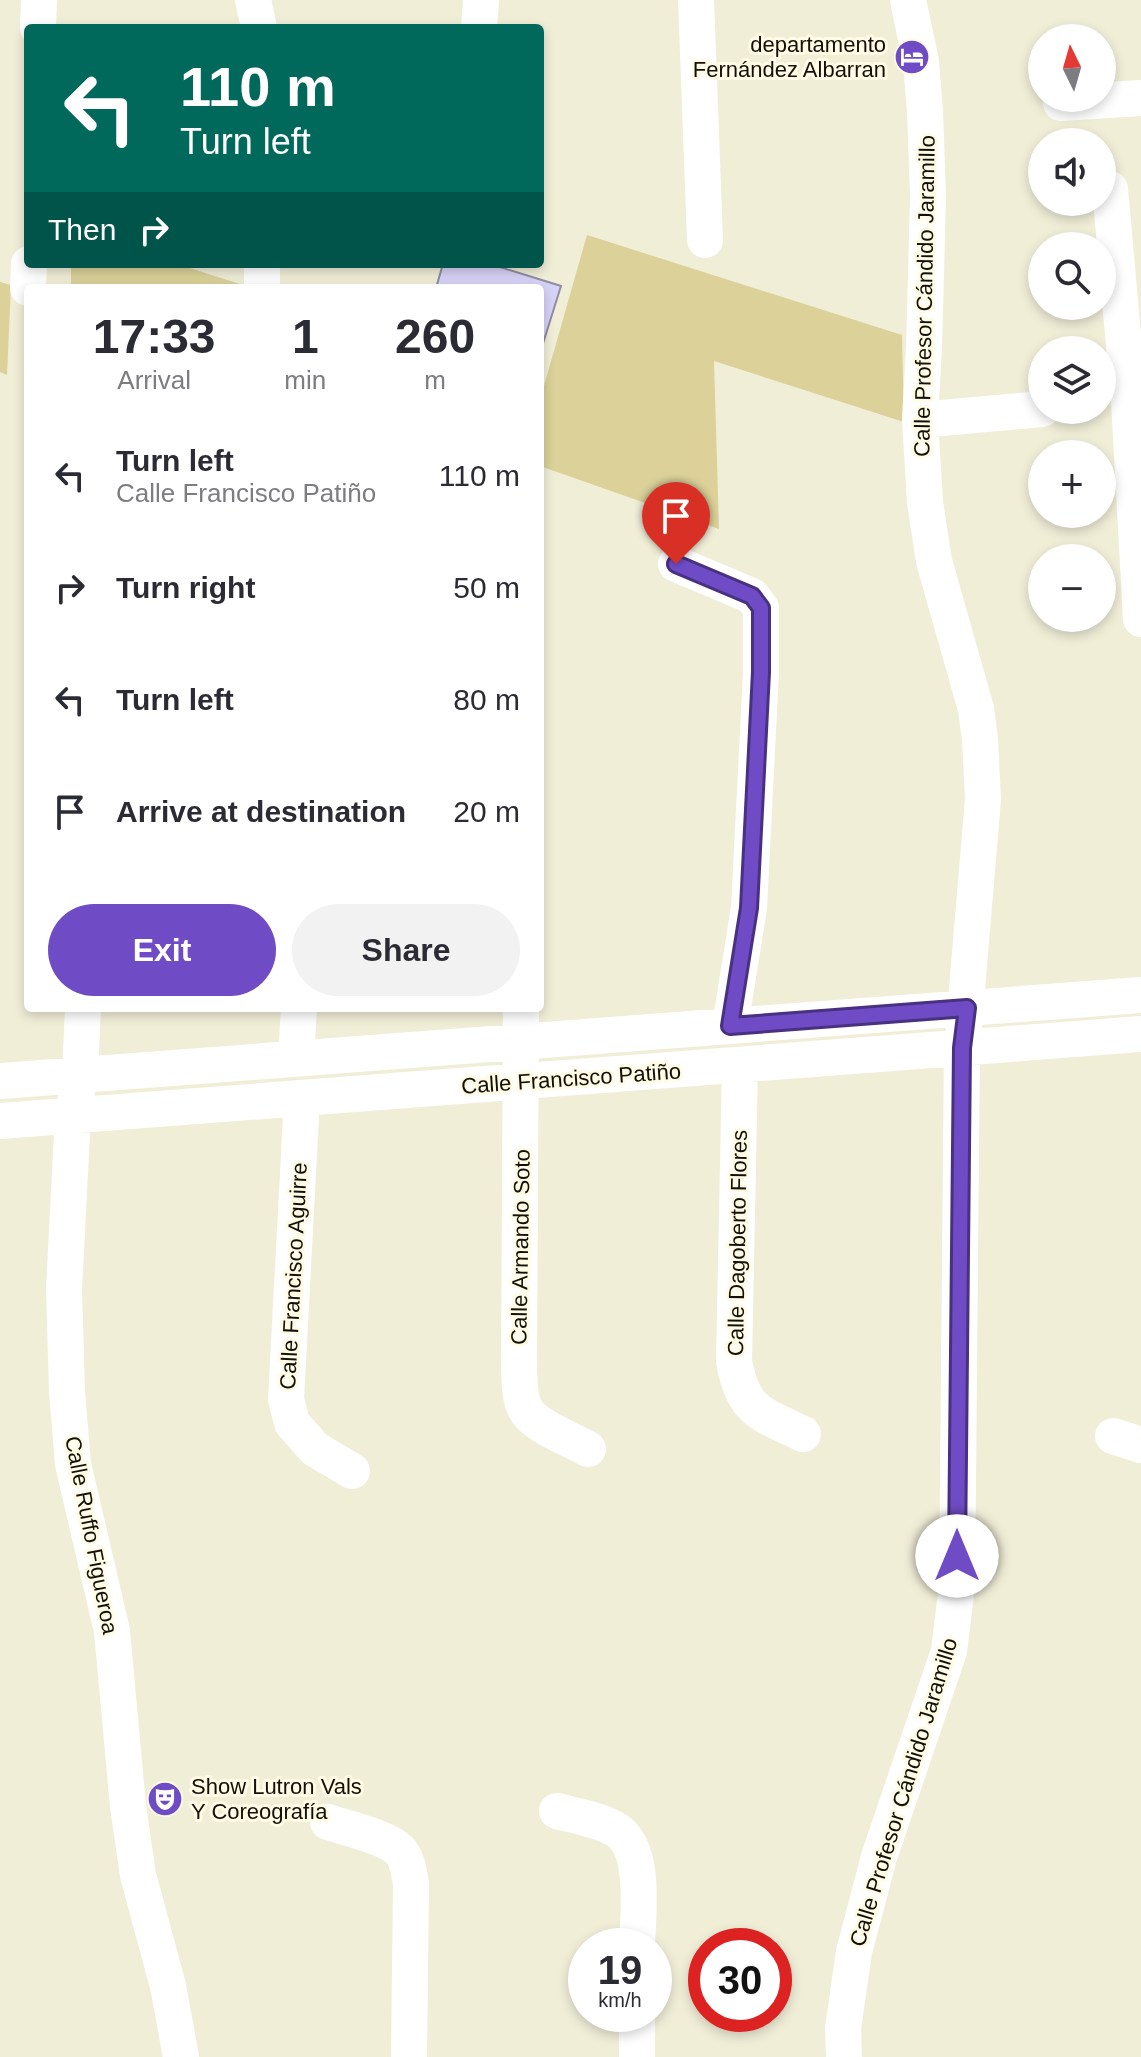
<!DOCTYPE html>
<meta charset="utf-8">
<style>
:root{--surface:#fff;--page:#f2f2f3;--text:#2b2b33;--muted:#7c7c81;--accent:#6f4cc6}
body{margin:0;font-family:Helvetica,sans-serif;background:var(--page);color:var(--text);height:100vh;display:flex;flex-direction:column;font-size:30px;white-space:nowrap}
*{box-sizing:border-box;margin:0}
p{font-size:26px;color:var(--muted)}
.icon{flex:none;width:44px;height:44px;fill:none;stroke:currentColor;stroke-width:2;stroke-linecap:round;stroke-linejoin:round}
.map{position:relative;flex:1;overflow:hidden}
.drawer{position:absolute;left:24px;top:284px;width:520px;height:728px;display:flex;flex-direction:column;background:var(--surface);border-radius:8px;box-shadow:0 4px 12px #0003}
.drawer>*{flex:none}
.top-card{position:absolute;left:24px;top:24px;width:520px;height:244px;border-radius:8px;box-shadow:0 4px 12px #0003;background:#00695c;color:#fff;overflow:hidden}
.needle{width:52px;rotate:355deg}
.buttons{position:absolute;left:1028px;top:24px;display:grid;gap:16px}
.buttons a{display:grid;place-items:center;width:88px;height:88px;border-radius:50%;background:var(--surface);box-shadow:0 4px 12px #0003;font-size:40px}
.speed{position:absolute;left:568px;top:1928px;display:flex;gap:16px;font-size:40px;font-weight:700;text-align:center}
.speed>*{display:grid;place-content:center;width:104px;height:104px;border-radius:50%;background:var(--surface);box-shadow:0 4px 12px #0003;line-height:1}
.speed small{font-size:20px;font-weight:400}
.speed .limit{border:12px solid #d22;background:#fff;color:#111}
.pin{position:absolute;display:grid;place-items:center;width:68px;height:68px;color:#fff;margin:-82px -34px;border-radius:50% 50% 50% 0;rotate:-45deg;box-shadow:0 0 8px #0007}
.pin .icon{rotate:45deg}
.me{position:absolute;width:88px;margin:-44px;rotate:0deg;stroke-linejoin:round;filter:drop-shadow(0 0 6px #0008)}
.turn{display:flex;align-items:center;gap:28px;height:168px;padding:0 24px;font-size:36px}
.turn .icon{width:104px;height:104px;stroke-width:2.5}
.turn b{display:block;font-size:56px;line-height:68px}
.then{display:flex;align-items:center;height:76px;padding:0 24px;background:#0003;gap:16px;font-size:30px}
.eta{display:flex;justify-content:space-evenly;align-items:center;height:136px;text-align:center}
.eta b{font-size:48px;font-weight:700;line-height:56px}
.button{display:flex;gap:16px;margin-top:auto;padding:16px 24px}
.button a{flex:1;height:92px;border-radius:48px;background:var(--accent);color:#fff;font-size:32px;font-weight:700;line-height:92px;text-align:center}
.button a+a{background:var(--page);color:var(--text)}
ul{padding:0;list-style:none}
li{display:flex;align-items:center;gap:24px;height:112px;padding:0 24px}
li div{flex:1}
li b{display:block;font-size:30px}
li em{font-style:normal}
.map>svg:first-child{display:block}
.green{fill:#dbd199}
.building{fill:#d7d2f7;stroke:#908da0;stroke-width:2}
.lines{fill:none;stroke-linecap:round;stroke-linejoin:round}
.street{stroke:#fff;stroke-width:36}
.route-casing{stroke:#483181;stroke-width:20}
.route{stroke:#6f4cc6;stroke-width:14}
.labels{text-anchor:middle;stroke-width:6;stroke-linejoin:round;paint-order:stroke}
.poi-label{font-size:22px;fill:#121009;stroke:#fffbe5;text-anchor:end}
.street-label{font-size:22px;fill:#121009;stroke:#fffbe5}
</style>
<div class="map">
<svg width="1141" height="2057" viewBox="0 0 1141 2057">
<rect width="100%" height="100%" fill="#f1eed8"/>
<!-- green -->
<path class="green" d="M587 235 902 335 904 422 714 361 719 529 540 466V400Z
M71 264H177L243 285V288H71Z
M0 282 11 285 7 375 0 372Z"/>
<!-- building -->
<path class="building" d="M443 264H490L561 286 540 353V288H436Z"/>
<g class="lines">
<!-- street -->
<path class="street" d="M253 0 259 28
M696 0 705 240
M38 28 39 0
M479 28 481 0
M1061 103 1141 98
M1110 189 1129 401 1141 619
M262 264V288
M28 288 29 264
M920 420 1042 409
M676 564 752 596 761 608V672L749 908 730 1026
M83 1008 80 1075 73 1115 64 1289 67 1392 73 1464 112 1631 128 1806 138 1875 168 1986 181 2057
M521 1008 519 1369C520 1383 519 1402 528 1413 538 1427 572 1440 588 1449
M296 1058 299 1008
M740 1065 734 1361C743 1412 760 1413 803 1434
M0 1081 1141 995
M302 1098 286 1399 292 1423 315 1449 352 1471
M0 1121 1141 1034
M1113 1436 1141 1445
M557 1811C576 1816 602 1820 618 1831 646 1851 638 1914 637 1946
M328 1822C346 1828 390 1838 401 1852 408 1861 409 1873 411 1884L409 2057
M637 2057V2014
M844 2057 843 2028 854 1952 879 1857 949 1651 957 1585 962 1048 983 799 980 739 976 709 934 561 925 502 920 420 924 348 928 197 925 111 921 62 908 0"/>
</g>
<g class="lines">
<defs>
<path id="route" d="M676 564 752 596 761 608V672L749 908 730 1026 967 1008 962 1048 957 1556"/>
</defs>
<!-- route casing -->
<use href="#route" class="route-casing"/>
<!-- route -->
<use href="#route" class="route"/>
</g>
<!-- icons -->
<defs>
<symbol id="hotel-disc" viewBox="-11 -11 22 22"><circle r="9.5" fill="#6f4cc6" stroke="#fffbe5"/><path d="M-6-4.5h1.5V1H6V5H4.5V3h-9V5H-6ZM-4 0a1.8 1.8 0 1 1 3.6 0ZM.5 0V-2.5h3Q6-2.5 6 0Z" fill="#fff"/></symbol>
<symbol id="theatre-disc" viewBox="-11 -11 22 22"><circle r="9.5" fill="#6f4cc6" stroke="#fffbe5"/><path d="M-5-5.5Q0-4 5-5.5V0Q5 5 0 6Q-5 5-5 0ZM-3.3-2.5H-1v1.5H-3.3ZM1-2.5H3.3v1.5H1ZM-2.8 1Q0 5.5 2.8 1Z" fill="#fff"/></symbol>
</defs>
<g fill-rule="evenodd">
<use href="#hotel-disc" x="892" y="37" width="40" height="40"/>
<use href="#theatre-disc" x="145" y="1779" width="40" height="40"/>
</g>
<g class="labels">
<!-- poi labels -->
<g class="poi-label">
<text x="886" y="52">departamento<tspan x="886" dy="25">Fernández Albarran</tspan></text>
<text x="191" y="1794" text-anchor="start">Show Lutron Vals<tspan x="191" dy="25">Y Coreografía</tspan></text>
</g>
<!-- street labels -->
<g class="street-label">
<text transform="translate(924 296) rotate(-89)" y="8">Calle Profesor Cándido Jaramillo</text>
<text transform="translate(571 1078) rotate(-4)" y="8">Calle Francisco Patiño</text>
<text transform="translate(737 1243) rotate(-89)" y="8">Calle Dagoberto Flores</text>
<text transform="translate(520 1247) rotate(-89)" y="8">Calle Armando Soto</text>
<text transform="translate(293 1276) rotate(-87)" y="8">Calle Francisco Aguirre</text>
<text transform="translate(92 1535) rotate(79)" y="8">Calle Ruffo Figueroa</text>
<text transform="translate(903 1792) rotate(-73)" y="8">Calle Profesor Cándido Jaramillo</text>
</g>
</g>
</svg>
<div class="buttons">
<a><svg class="needle" viewBox="-14 -14 28 28"><path d="M0-13l5 13h-10z" fill="#e53935"/><path d="M0 13l5-13h-10z" fill="#7c7c81"/></svg></a>
<a><svg class="icon" aria-label="sound" viewBox="0 0 24 24"><path d="M4 9h4l5-4v14l-5-4H4zM17 9q2 3 0 6"/></svg></a>
<a><svg class="icon" aria-label="search" viewBox="0 0 24 24"><circle cx="10" cy="10" r="6"/><path d="M15 15l6 6"/></svg></a>
<a><svg class="icon" aria-label="layers" viewBox="0 0 24 24"><path d="M12 4l9 5-9 5-9-5zM3 14l9 5 9-5"/></svg></a>
<a>+</a>
<a>−</a>
</div>
<div class="speed"><div>19<small>km/h</small></div><div class="limit">30</div></div>
<div class="pin" style="left:676px;top:564px;background:#d93025"><svg class="icon" aria-label="arrive" viewBox="0 0 24 24"><path d="M6 21V4h12l-3 4 3 4H6"/></svg></div>
<svg class="me" style="left:957px;top:1556px" viewBox="-20 -20 40 40"><circle r="19" fill="#fff"/><path d="M0-13L10 11 0 6-10 11z" fill="#6f4cc6"/></svg>
<div class="top-card">
<div class="turn"><svg class="icon" aria-label="left" viewBox="0 0 24 24"><path d="M17 20v-9H6M10 6l-5 5 5 5"/></svg><div><b>110 m</b>Turn left</div></div>
<div class="then">Then<svg class="icon" aria-label="right" viewBox="0 0 24 24"><path d="M7 20v-9h11M14 6l5 5-5 5"/></svg></div>
</div>
<section class="drawer">
<div class="eta">
<div><b>17:33</b><p>Arrival</p></div>
<div><b>1</b><p>min</p></div>
<div><b>260</b><p>m</p></div>
</div>
<ul>
<li><svg class="icon" aria-label="left" viewBox="0 0 24 24"><path d="M17 20v-9H6M10 6l-5 5 5 5"/></svg><div><b>Turn left</b><p>Calle Francisco Patiño</p></div><em>110 m</em></li>
<li><svg class="icon" aria-label="right" viewBox="0 0 24 24"><path d="M7 20v-9h11M14 6l5 5-5 5"/></svg><div><b>Turn right</b></div><em>50 m</em></li>
<li><svg class="icon" aria-label="left" viewBox="0 0 24 24"><path d="M17 20v-9H6M10 6l-5 5 5 5"/></svg><div><b>Turn left</b></div><em>80 m</em></li>
<li><svg class="icon" aria-label="arrive" viewBox="0 0 24 24"><path d="M6 21V4h12l-3 4 3 4H6"/></svg><div><b>Arrive at destination</b></div><em>20 m</em></li>
</ul>
<div class="button"><a>Exit</a><a>Share</a></div>
</section>
</div>
